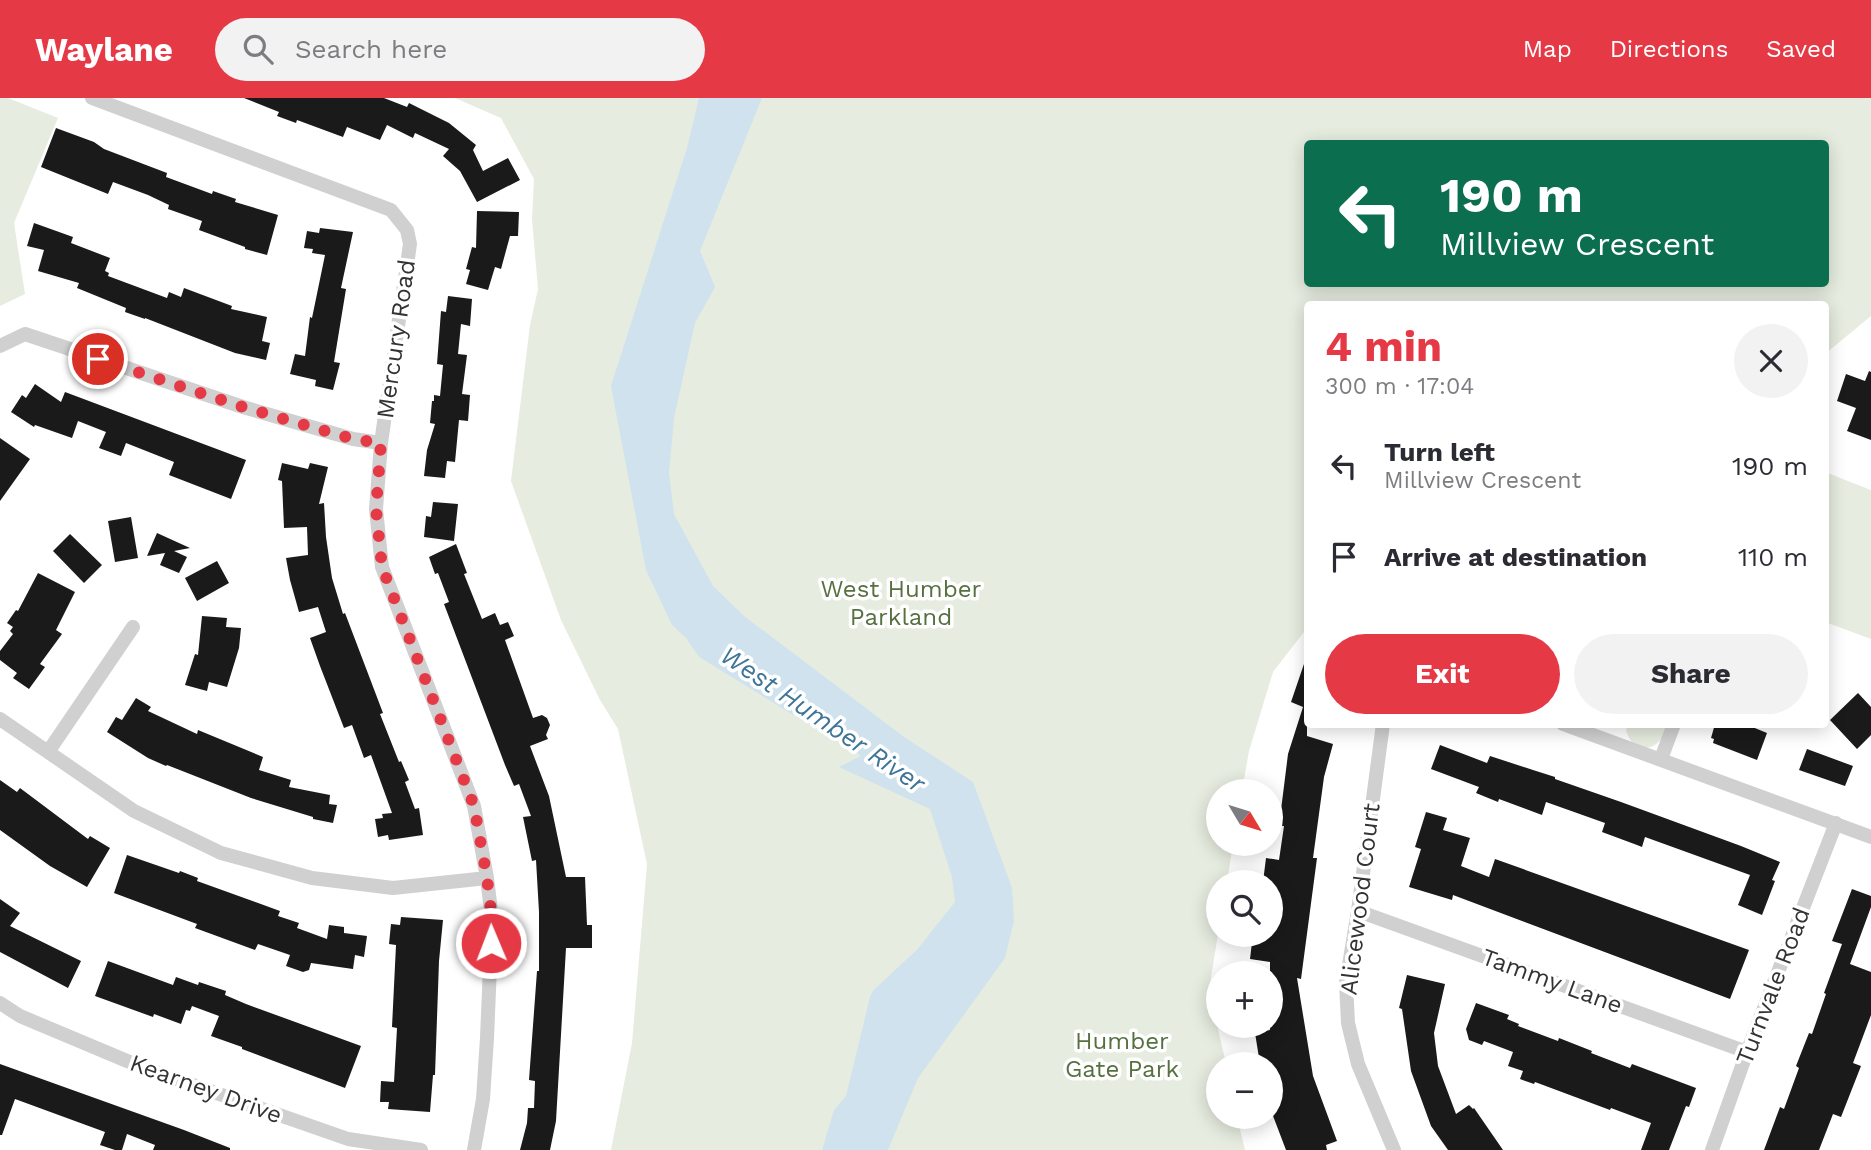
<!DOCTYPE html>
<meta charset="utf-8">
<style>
:root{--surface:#fff;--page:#f2f2f3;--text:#2b2b33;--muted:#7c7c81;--accent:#e63946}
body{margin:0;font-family:"Work Sans",sans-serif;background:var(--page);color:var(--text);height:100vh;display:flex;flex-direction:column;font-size:26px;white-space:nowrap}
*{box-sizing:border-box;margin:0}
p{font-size:23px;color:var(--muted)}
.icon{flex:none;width:38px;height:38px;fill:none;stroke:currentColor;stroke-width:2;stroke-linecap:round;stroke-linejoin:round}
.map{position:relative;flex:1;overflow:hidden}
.drawer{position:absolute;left:1304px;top:203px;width:525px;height:427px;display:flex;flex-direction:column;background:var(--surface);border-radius:7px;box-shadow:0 4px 18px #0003}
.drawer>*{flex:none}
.hud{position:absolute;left:1304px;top:42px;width:525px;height:147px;border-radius:7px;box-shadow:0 4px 18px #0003;background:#0b6e4f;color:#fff;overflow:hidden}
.needle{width:46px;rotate:128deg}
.fabs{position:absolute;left:1206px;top:681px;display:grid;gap:14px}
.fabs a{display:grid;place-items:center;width:77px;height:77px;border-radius:50%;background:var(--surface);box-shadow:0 4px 18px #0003;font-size:35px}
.pin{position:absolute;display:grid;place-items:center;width:60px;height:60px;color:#fff;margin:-30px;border:4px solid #fff;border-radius:50%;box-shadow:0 2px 7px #0007}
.me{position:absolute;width:77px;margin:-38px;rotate:359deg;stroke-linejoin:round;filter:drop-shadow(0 0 5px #0008)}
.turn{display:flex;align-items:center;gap:24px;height:147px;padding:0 21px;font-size:32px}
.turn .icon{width:91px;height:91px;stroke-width:2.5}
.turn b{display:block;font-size:49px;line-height:60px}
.round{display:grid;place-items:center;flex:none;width:74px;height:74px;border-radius:37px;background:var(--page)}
.head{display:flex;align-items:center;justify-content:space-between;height:119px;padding:0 21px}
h1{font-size:42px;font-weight:700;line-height:52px;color:var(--accent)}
.cta{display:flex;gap:14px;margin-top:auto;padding:14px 21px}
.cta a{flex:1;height:80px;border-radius:42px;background:var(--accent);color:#fff;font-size:28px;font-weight:700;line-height:80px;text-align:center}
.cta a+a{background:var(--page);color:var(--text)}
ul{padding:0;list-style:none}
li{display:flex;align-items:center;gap:21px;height:91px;padding:0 21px}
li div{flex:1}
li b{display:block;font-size:26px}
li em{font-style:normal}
header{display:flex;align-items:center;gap:42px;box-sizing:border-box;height:98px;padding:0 35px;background:var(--accent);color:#fff}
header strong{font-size:33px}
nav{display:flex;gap:38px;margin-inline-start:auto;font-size:24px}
.search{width:490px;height:63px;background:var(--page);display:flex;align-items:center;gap:18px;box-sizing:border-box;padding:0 24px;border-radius:38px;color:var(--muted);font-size:26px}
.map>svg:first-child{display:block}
.green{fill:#e6ecdf;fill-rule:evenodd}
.water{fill:#cfe2ee}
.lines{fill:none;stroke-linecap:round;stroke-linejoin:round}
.river{stroke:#cfe2ee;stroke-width:33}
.building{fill:#1a1a1a}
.minor{stroke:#d0d0d0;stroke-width:14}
.route{stroke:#e63946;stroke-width:12;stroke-dasharray:0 21.6}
.labels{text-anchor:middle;stroke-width:7;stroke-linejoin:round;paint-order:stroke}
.street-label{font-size:24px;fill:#333;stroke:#fff}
.park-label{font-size:24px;fill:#56703f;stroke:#fff}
.water-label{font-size:26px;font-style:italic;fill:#3f7597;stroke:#fff}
</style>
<header>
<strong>Waylane</strong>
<div class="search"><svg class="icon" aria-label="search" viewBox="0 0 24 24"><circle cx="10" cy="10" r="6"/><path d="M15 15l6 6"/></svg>Search here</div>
<nav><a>Map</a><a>Directions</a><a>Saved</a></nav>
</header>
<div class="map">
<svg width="1871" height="1052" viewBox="0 0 1871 1052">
<rect width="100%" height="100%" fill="#fff"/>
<!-- green -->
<path class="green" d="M0 0H8L58 20 14 125 25 196 0 208Z
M455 0H1871V218L1825 256V206H1307V530L1273 574 1249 653 1242 693H1218V746H1233L1227 784H1218V836L1209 892 1226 966H1218V1018L1237 1019 1245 1052H611L632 945 647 766 618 631 600 602 561 522 511 383 530 227 538 191 532 121 534 81 501 20ZM1307 46H1825V186H1307Z
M1825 374 1871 392V541L1825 524Z
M1628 627H1669C1664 642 1649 659 1632 644 1629 641 1628 637 1626 633Z"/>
<!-- water -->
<path class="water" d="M699 0H762L700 153 715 189 695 225 674 320 669 375 674 416 713 488 744 518 904 639 973 684 1012 790 1014 823 1005 860 918 980 888 1052H822L834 1012 852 991 912 858 955 804 952 779 930 711 839 669 861 658 757 570 742 564H712L672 527 646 472 611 288 687 50Z"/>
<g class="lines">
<!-- river -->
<path class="river" d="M703 536 711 547 817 612
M850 1052 886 903 928 864"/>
</g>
<!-- building -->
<path class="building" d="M244 0H384L407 9 409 5 449 25 476 47 473 52 483 73 508 60 520 82 477 104 460 73 443 58 449 51 415 35 413 40 387 27 380 42 347 29 343 39 297 22 296 25 277 18 279 14Z
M56 30 94 44 104 51 167 75 166 79 212 96 213 93 236 101 235 104 278 117 267 157 245 151V149L199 132 202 123 168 111 169 107 148 97 113 84 108 96 41 69Z
M477 113 519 114 518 138H510L501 171 495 169 488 192 466 186 470 172 466 171 472 149 476 150Z
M34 125 73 139 71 145 110 160 105 173 109 175 108 178 167 200 169 194 181 199 184 190 232 208 231 211 267 219 262 243 270 245 266 262 235 255 145 220V221L125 214 126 210 77 190 79 185 38 173 44 152 27 148Z
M320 130 353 134 341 190 346 191 334 264 340 265 333 292 315 288 316 282 290 276 295 256 305 258 310 219 312 220 325 157 312 155 313 151 304 150 307 133 319 135Z
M448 198 472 201 470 228 461 226 458 256 467 257 462 296 470 297 468 323 459 322 455 364 447 363 445 380 424 378 427 352 435 326 430 325 432 303H434V297L440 298 443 267 437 266 441 213 446 214Z
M1869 273 1871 274V342L1847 333 1856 310 1837 303 1846 276 1865 283Z
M35 286 61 304 65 294 246 362 231 401 169 377 174 364 126 345 121 358 99 350 106 334 78 323 72 340 35 327 34 329 11 314 22 297 26 300Z
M0 340 30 361 0 403Z
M282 365 308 371 310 365 328 369 319 406 324 405 326 439 332 480 343 516 345 515 383 615 380 616 399 664 401 663 409 682 405 684 415 711 419 710 423 737 389 742 388 737 378 739 375 721 383 720 382 716 392 715 371 657 364 660 352 627 344 630 320 568 310 540 326 534 318 509 299 514 290 482 286 460 308 457 307 429 284 430 282 383 278 382Z
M433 404 458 406 454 443 424 439 426 418 431 419Z
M131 419 138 460 115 464 108 423Z
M157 435 190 450 174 453 187 459 179 475 160 467 165 455 147 458Z
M70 436 102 467 84 485 53 453Z
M456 446 467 475 464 476 482 521 495 515 500 527 508 524 514 538 505 542 533 620 542 617 547 620 550 627 546 637 548 641 530 648 549 698 566 779H585L587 827H592V850H566L556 1023 550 1052H520L527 1025 528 1010H534L535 983 529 982 537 873H539V814L536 762 532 763 523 719 531 718 519 686 514 688 505 667 444 506 449 504 438 475 435 476 429 459Z
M217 463 229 485 197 503 185 480Z
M38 475 75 494 56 532 62 536 40 566 45 569 29 591 13 580 17 575 0 562V553L13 536 10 533 13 529 7 525 16 512 18 513Z
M202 518 227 520 226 529 241 530 239 550 227 589 209 584 207 593 185 587 195 556 198 557Z
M1305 563H1307V638L1333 646 1324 679 1313 760H1317L1301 881 1297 880 1313 978 1337 1043 1326 1047 1327 1052H1286L1270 1010V966H1260L1255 935 1270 932V864L1250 861 1253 836H1270V784H1263L1266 760 1279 762 1284 728H1279L1288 656 1303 609 1291 604Z
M1858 595 1871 609V637L1857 651 1830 622Z
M136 600 151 609 148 613 197 636 198 632 263 659 259 672 291 682 289 689 330 697 329 706 337 707 333 725 313 721V719L251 700 167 667 166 668 148 660 107 634 116 619 122 622Z
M1715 626H1745L1767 635 1757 662 1713 645 1714 641 1711 640Z
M1440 647 1487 665 1490 658 1533 672 1555 679V681L1621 704 1741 748 1780 764 1772 782 1775 783 1762 817 1738 807 1750 777 1645 739 1642 749 1637 747 1602 734 1605 725 1546 704 1542 717 1499 701 1498 704 1476 695 1479 689 1431 671Z
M1807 651 1853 668 1845 688 1799 672Z
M0 682 17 694 20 690 88 741 90 738 110 750 87 789 50 768 0 732Z
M1426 714 1447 720 1443 732 1470 740 1461 768 1489 779 1495 761 1749 852 1730 901 1453 797 1452 802 1409 789 1421 751 1415 749Z
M127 757 179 775 180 773 198 780 197 783 280 813 278 818 299 825 297 830 327 841 329 827 344 829V835L367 838 364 859 355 857 353 871 311 865 309 872 303 874 286 868 290 857 258 846 255 852 195 830 197 826 114 795Z
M1852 791 1871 798V809L1850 866 1871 874V917L1853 965 1861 968 1841 1019 1833 1016 1819 1052H1764L1780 1009 1784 1011 1799 970 1796 968 1809 935 1812 936 1826 896 1824 895 1842 846 1832 843Z
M0 801 20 815 10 828 81 863 68 890 0 854Z
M401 819 443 822 439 863 435 977H433L430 1014 388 1011 389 1004H380L381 983 394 984 397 930 392 929 396 847 389 846 391 826 400 827Z
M108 863 173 887 176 879 198 887 199 884 226 893 225 897 246 906 361 948 345 990 242 951V949L211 938 219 918 192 908 190 913 186 912 181 926 154 916 153 919 95 898Z
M1407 877 1445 886 1434 935 1438 968 1456 1016 1469 1007 1473 1011 1474 1010 1503 1052H1448L1431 1028 1411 973 1402 911 1399 910Z
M1476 905 1509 917 1507 921 1519 926 1518 928 1558 943 1559 940 1592 953 1591 955 1630 970 1632 966 1696 990 1689 1009 1686 1008 1669 1052H1641L1651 1025 1611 1010 1610 1012 1535 984 1534 986 1520 981 1523 973 1508 968 1513 954 1484 943 1482 947 1469 942 1466 931Z
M0 966 184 1032 230 1050V1052H153L155 1047 127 1036 122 1052H115L100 1047 105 1034 15 1001 2 1037H0Z"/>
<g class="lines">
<!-- minor -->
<path class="minor" d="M92 0 391 112 407 132 410 146 381 345 376 411 382 469 474 708 487 780 492 821 487 940 483 1001 474 1052
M0 248 25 236 243 309 353 341 381 345
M0 621 134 713 221 755 312 780 393 790 487 780
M1383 626 1358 813 1346 885 1348 925 1358 966 1394 1052
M1563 626 1871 739
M48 654 133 529
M1661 661 1674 626
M1358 813 1747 954
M0 905 20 918 139 968 348 1041 421 1052
M1712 1052 1747 954 1836 725"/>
</g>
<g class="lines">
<!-- route -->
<path class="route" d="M98 261 243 309 353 341 381 345 376 411 382 469 474 708 487 780 492 821 491 845"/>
</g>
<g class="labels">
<!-- street labels -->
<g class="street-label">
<text transform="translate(396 241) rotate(-82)" y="8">Mercury Road</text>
<text transform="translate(1360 801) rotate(-83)" y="8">Alicewood Court</text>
<text transform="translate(1552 883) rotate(20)" y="8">Tammy Lane</text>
<text transform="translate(1773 888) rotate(-69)" y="8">Turnvale Road</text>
<text transform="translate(206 991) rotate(20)" y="8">Kearney Drive</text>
</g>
<!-- park labels -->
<g class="park-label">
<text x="901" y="499">West Humber<tspan x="901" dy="28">Parkland</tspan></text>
<text x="1122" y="951">Humber<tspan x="1122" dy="28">Gate Park</tspan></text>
</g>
<!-- water labels -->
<g class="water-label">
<text transform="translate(823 621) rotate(34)" y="9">West Humber River</text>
</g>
</g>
</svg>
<div class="fabs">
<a><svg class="needle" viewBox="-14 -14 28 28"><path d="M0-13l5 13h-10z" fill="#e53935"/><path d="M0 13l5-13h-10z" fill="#7c7c81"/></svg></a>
<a><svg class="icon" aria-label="search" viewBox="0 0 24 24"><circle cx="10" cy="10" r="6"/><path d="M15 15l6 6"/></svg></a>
<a>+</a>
<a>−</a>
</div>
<div class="pin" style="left:98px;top:261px;background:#d93025"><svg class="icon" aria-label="arrive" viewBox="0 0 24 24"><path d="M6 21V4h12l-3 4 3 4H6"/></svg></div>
<svg class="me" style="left:491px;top:845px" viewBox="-20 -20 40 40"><circle r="17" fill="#e63946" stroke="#fff" stroke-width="3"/><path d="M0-11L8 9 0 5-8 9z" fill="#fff"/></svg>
<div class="hud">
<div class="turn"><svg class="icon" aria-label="left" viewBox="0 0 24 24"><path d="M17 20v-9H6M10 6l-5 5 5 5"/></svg><div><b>190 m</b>Millview Crescent</div></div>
</div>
<section class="drawer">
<div class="head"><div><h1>4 min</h1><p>300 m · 17:04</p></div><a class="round"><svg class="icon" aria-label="close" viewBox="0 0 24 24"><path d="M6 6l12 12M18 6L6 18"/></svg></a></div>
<ul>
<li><svg class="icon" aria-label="left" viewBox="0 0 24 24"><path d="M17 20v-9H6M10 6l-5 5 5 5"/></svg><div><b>Turn left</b><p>Millview Crescent</p></div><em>190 m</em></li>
<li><svg class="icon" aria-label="arrive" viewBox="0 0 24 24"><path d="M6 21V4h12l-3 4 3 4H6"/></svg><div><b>Arrive at destination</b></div><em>110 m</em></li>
</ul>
<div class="cta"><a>Exit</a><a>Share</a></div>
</section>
</div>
